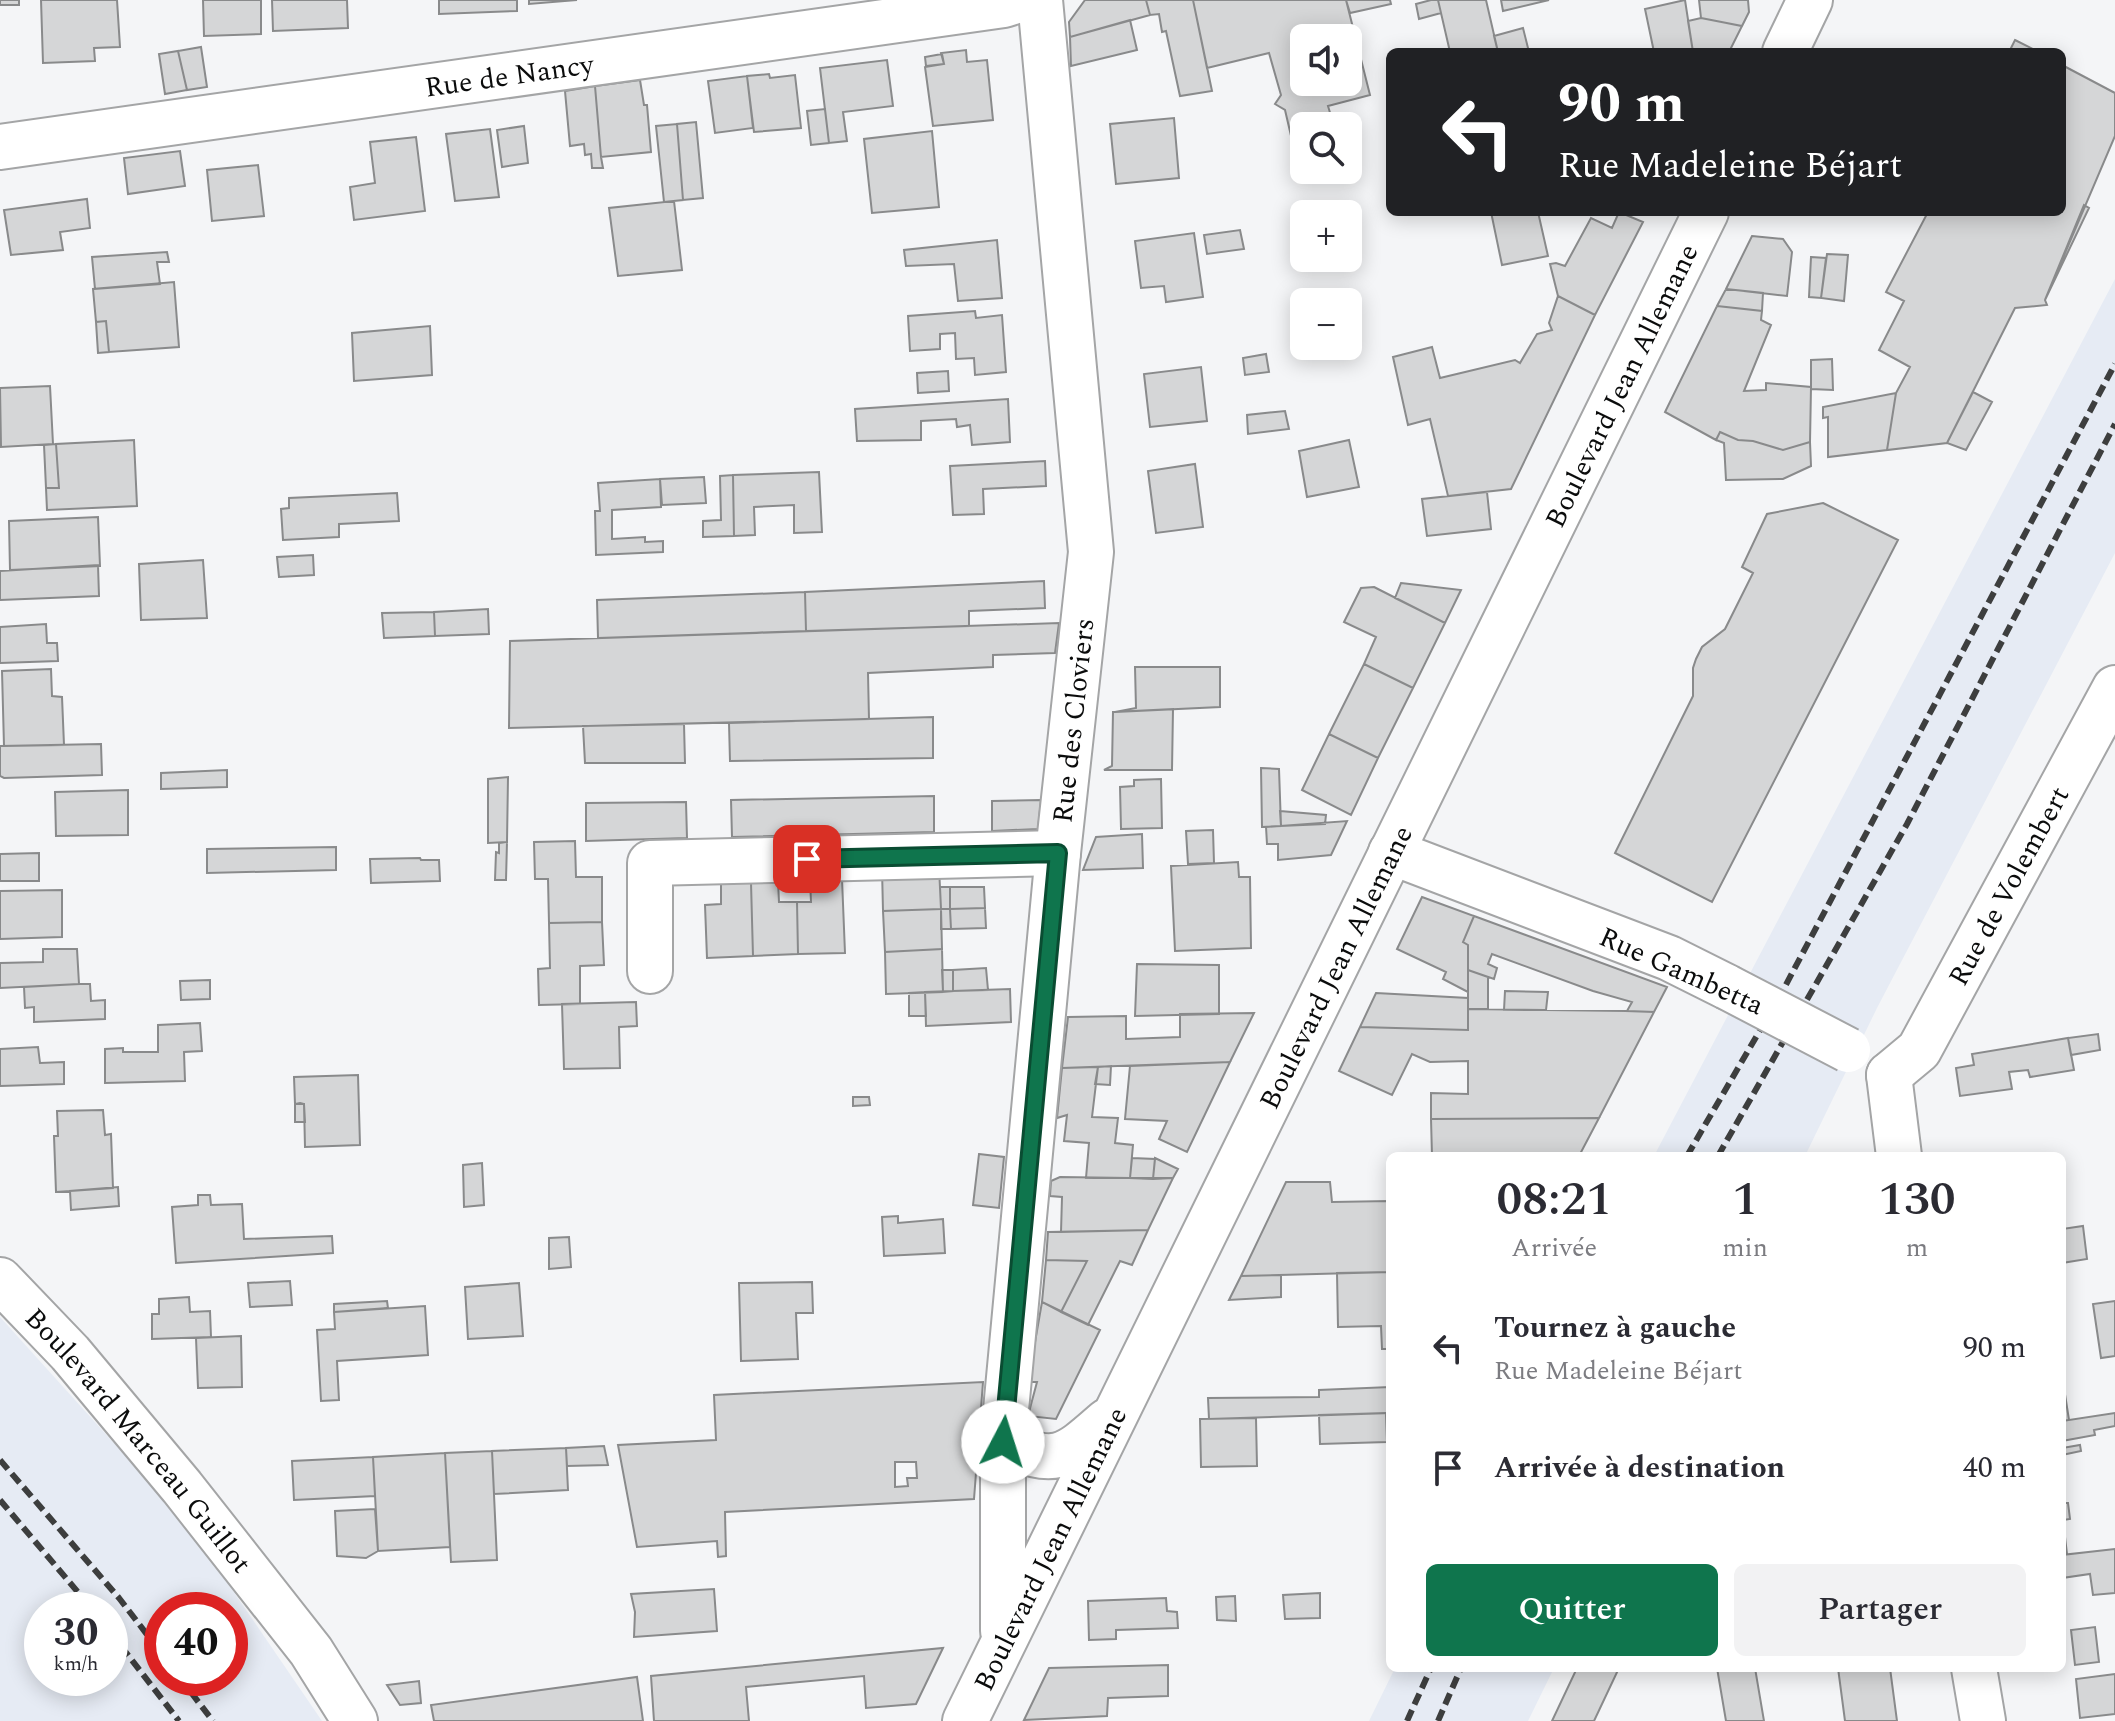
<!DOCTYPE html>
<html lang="fr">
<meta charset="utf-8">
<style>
:root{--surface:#fff;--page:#f2f2f3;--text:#2b2b33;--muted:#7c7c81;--accent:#0f754d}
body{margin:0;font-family:Spectral,serif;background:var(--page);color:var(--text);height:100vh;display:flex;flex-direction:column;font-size:30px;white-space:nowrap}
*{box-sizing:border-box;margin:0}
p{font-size:26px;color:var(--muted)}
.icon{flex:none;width:44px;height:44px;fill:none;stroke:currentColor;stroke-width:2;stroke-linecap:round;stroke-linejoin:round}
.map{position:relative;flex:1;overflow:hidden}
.panel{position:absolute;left:1386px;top:1152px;width:680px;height:520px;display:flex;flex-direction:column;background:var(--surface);border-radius:12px;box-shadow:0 4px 20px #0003}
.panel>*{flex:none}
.hud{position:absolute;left:1386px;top:48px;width:680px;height:168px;border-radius:12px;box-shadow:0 4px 20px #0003;background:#202124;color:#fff;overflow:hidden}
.controls{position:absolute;left:1290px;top:24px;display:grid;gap:16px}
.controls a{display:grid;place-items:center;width:72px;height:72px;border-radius:12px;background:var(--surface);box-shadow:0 4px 20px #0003;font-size:40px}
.speed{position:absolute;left:24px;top:1592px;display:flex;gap:16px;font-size:40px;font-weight:700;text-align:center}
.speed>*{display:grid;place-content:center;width:104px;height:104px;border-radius:50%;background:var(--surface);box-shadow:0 4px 20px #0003;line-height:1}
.speed small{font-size:20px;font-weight:400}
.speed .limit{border:12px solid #d22;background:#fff;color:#111}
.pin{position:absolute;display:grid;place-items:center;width:68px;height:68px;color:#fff;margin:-34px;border-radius:16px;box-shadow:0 4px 12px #0006}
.me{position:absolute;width:88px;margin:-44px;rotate:5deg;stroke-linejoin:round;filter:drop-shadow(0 0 6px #0008)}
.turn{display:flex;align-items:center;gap:28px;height:168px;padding:0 40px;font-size:36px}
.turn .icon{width:104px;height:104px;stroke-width:2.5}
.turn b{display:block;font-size:56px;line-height:68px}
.eta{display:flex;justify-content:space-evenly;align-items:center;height:136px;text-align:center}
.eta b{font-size:48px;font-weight:600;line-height:56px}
.action{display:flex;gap:16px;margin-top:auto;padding:16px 40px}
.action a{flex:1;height:92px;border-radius:12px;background:var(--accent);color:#fff;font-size:32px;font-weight:600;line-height:92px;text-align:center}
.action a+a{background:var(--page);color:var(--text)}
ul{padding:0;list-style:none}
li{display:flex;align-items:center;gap:24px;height:120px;padding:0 40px}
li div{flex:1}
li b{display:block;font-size:30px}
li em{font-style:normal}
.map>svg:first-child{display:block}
.built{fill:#e6ebf4;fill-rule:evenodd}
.building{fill:#d5d6d7;stroke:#898a8b;stroke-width:2;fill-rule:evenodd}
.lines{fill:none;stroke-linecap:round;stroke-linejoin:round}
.street-casing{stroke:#a4a5a6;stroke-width:48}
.secondary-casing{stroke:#a4a5a6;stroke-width:48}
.street{stroke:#fff;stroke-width:44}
.secondary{stroke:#fff;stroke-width:44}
.rail{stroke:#3d3e3e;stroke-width:6;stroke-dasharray:12 6;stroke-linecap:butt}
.street-bridge-casing{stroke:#a4a5a6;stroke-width:48;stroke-linecap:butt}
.street-bridge{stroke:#fff;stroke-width:44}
.route-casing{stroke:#0a4c32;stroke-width:20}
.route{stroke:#0f754d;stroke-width:14}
.labels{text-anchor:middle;stroke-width:6;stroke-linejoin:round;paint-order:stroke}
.street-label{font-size:28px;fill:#0b0c0c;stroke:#fff}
</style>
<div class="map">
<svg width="2115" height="1721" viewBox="0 0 2115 1721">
<rect width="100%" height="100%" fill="#f4f5f7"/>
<!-- built -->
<path class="built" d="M2115 279V553L1877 1008 1805 1156H1654Z
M0 1317 188 1525 322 1721H0ZM42 1610H110V1678H42ZM162 1610H230V1678H162Z
M1395 1668H1554L1528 1721H1369Z"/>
<!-- building -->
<path class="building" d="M0 0H19V5H0Z
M41 0H117L120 47 94 48 95 61 43 63Z
M203 0H261V34L204 36Z
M272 0H347L348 28 273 31Z
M439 0H517V11L439 14Z
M529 0H577L529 4Z
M1085 0H1146L1150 15 1070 37 1069 22Z
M1146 0H1193L1212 91 1180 96 1166 31 1162 32 1159 14 1150 15Z
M1193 0H1346L1370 95 1328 106 1334 126H1304V137L1292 140 1285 110 1275 104 1281 95 1269 53 1207 68ZM1304 38H1348V82H1304Z
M1346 0H1390L1391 4 1350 13Z
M1431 0H1438L1441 13 1419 19 1416 4Z
M1438 0H1486L1498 52H1450Z
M1501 0H1549L1503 11Z
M1685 0 1693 52H1654L1645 9Z
M1699 0H1748L1749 12 1742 26 1701 18Z
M1701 18 1742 26 1729 52H1693L1688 21Z
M1130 20 1137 50 1071 66 1070 37Z
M1523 28 1529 52H1498L1494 36Z
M2015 40 2039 52H2009Z
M201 47 207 87 187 90 178 51Z
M966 50 967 62 987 60 993 120 933 126 925 67 944 64 941 53Z
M178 51 187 90 165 94 159 54Z
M942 54 944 64 926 66 925 57Z
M887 60 893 106 843 112 847 141 829 143 820 68Z
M2062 65 2115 93V136L2045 300 2047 305 2015 308 1947 443 1887 450 1896 393 1910 367 1879 350 1904 301 1886 292 1928 212H2062Z
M769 74 770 78 795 75 801 128 754 132 747 76Z
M747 76 753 128 715 133 708 81Z
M640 80 644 105H647L651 152 601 157 595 86Z
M595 86 601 157 603 168H592L591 154 585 155 584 144 570 146 565 91Z
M825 109 829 143 811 145 807 111Z
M1174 118 1179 178 1116 184 1110 124Z
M696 122 703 198 683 200 677 124Z
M677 124 683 200 664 202 656 126Z
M524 126 528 163 502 167 497 130Z
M490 129 499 197 455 201 446 134Z
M932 131 939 207 872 213 864 139Z
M416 137 425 211 354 220 350 187 375 183 370 142Z
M180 151 185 186 128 194 124 158Z
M258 165 264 216 212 221 207 170Z
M87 199 90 228 60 232 63 250 11 255 4 210Z
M674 201 682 270 618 276 609 208Z
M2084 205 2089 208 2045 300Z
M1491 212H1538L1548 256 1502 265Z
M1619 212 1643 222 1595 315 1558 296 1550 264 1556 263 1565 266 1591 218 1612 228Z
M1240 230 1244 249 1207 254 1204 235Z
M1194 233 1203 297 1166 302 1164 286 1141 288 1135 241Z
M1752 236 1783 239 1792 252 1787 296 1726 289Z
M997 240 1002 298 958 301 954 264 906 266 904 250Z
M167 252 169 262H157L160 284 95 289 92 257Z
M1827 254 1848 255 1844 301 1821 298Z
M1811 257 1826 258 1821 298 1809 297Z
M174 282 179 347 109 352 106 321 96 322 93 289Z
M1726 289 1763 293 1762 311 1717 306Z
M1558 296 1595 315 1511 489 1448 496 1430 419 1408 425 1393 357 1432 347 1440 378 1515 360 1520 363 1537 334 1552 330 1549 323Z
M1717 306 1762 311 1761 320 1771 325 1744 391 1766 390V383L1811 387 1810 442 1783 450 1753 441 1738 440 1720 432 1716 440 1665 412Z
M975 311 976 318 1002 315 1006 372 975 375 974 358 956 359 955 333 940 334V349L910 351 908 316Z
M106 321 109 352 98 353 96 322Z
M430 326 432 375 354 381 352 333Z
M1266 354 1269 372 1245 375 1243 358Z
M1832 359 1833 390 1811 389V360Z
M1201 367 1207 421 1150 427 1144 374Z
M948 371 949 391 918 393 917 373Z
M50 386 53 444 1 447 0 388Z
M1973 392 1992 402 1966 450 1947 443Z
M1896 393 1887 450 1828 457V417L1823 418V407Z
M1008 399 1010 442 972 445 970 425 957 427 956 419 921 421V440L857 441 855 409Z
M1285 411 1289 429 1248 434 1247 415Z
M1720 432 1738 440 1753 441 1783 450 1810 442 1811 466 1783 479 1726 480 1724 443 1716 440Z
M134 440 137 506 47 510 46 488H59L56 444Z
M1349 440 1359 487 1307 497 1299 451Z
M56 444 59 488H46L44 445Z
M1045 461 1046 486 983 489 984 514 953 515 950 466Z
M1195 464 1203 527 1156 533 1148 471Z
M819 472 822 532 794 533V505L754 507 755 535 734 536 733 475Z
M733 475 734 536 703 537V521L721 520 720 476Z
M704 477 706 503 662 505 660 479Z
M660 479 661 507 612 510V539L645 537V542L663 541V552L596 555 595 511H600L598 483Z
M1487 492 1491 529 1427 536 1422 499Z
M397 493 399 521 339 524V537L283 540 281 509 289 508V498Z
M1823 503 1898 540 1712 902 1615 853 1693 696V668L1696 659 1702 647 1725 629 1753 573 1742 567 1767 514Z
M98 517 100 566 10 570 9 521Z
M313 555 314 575 279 577 277 557Z
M203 560 207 618 141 620 139 564Z
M98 565 99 596 0 600V571Z
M1044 581 1045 608 969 611V626L806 631 805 592Z
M1401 583 1461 590 1445 623 1395 598Z
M1374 587 1445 623 1413 688 1364 664 1376 637 1344 622 1361 588Z
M805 592 806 631 598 638 597 600Z
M488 609 489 634 435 636 434 612Z
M434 612 435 636 384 638 382 613Z
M1059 623 1055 653 993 655V667L868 673 869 719 509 728 510 641Z
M46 624 47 643H57L58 661 0 663V627Z
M1364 664 1413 688 1378 758 1329 734Z
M1135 667H1220V707L1115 712 1136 708Z
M51 669 52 696 62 697 64 745 4 746 2 671Z
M1173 709 1172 770H1104L1112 766 1113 712Z
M933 717V758L730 761 729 723Z
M684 724 685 763H585L583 726Z
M1329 734 1378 758 1351 815 1302 790Z
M101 744 102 775 4 778 0 776V746Z
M1261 768 1279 769 1281 826 1262 827Z
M227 770V787L161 789V773Z
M508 777 507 842 488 843V779Z
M1161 779 1162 828 1121 829 1120 787 1134 786V780Z
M128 790V835L56 836 55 792Z
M934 796V832L732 837 731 800Z
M1041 800 1038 829 992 831V801Z
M686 802 687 838 586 841V803Z
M1280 811 1326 815 1325 824 1281 826Z
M1347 821 1331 855 1278 860V844H1267L1266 827Z
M1213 830 1214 863 1188 864 1186 831Z
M1142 834 1143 868 1083 870 1096 837Z
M575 841 576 877H602V922L549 923 548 879H535L534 842Z
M507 842 506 880H495L496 852 499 853V843Z
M336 847V870L207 873V849Z
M39 853V881H0V854Z
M420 858 421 860H439L440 881 371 883 370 859Z
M1238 862 1239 877H1250L1251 948 1175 951 1171 866Z
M939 867 941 909 883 911 882 869Z
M842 879 845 953 798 954 797 902H811L810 880Z
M778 881 779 902H797L798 954 753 956 751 883Z
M721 883H751L753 956 707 958 705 905 721 904Z
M940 887H950V909H941Z
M950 887H984L985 908 950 909Z
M62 890V937L0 939V891Z
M1422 897 1474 916 1463 942 1468 945V992L1443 979 1446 972 1397 949Z
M985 908 986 928 951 929 950 909Z
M941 909H950L951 929H941Z
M941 909 942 949 885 952 883 911Z
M1474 916 1667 987 1654 1012 1627 1011 1632 1002 1593 991 1492 954 1488 964 1497 968 1494 979 1468 970V945L1463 942Z
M602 922 604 965 580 966V1004L539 1005 538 969 550 968 549 923Z
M43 949H77L79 984 0 988V963L43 962Z
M942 949 943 992 886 994 885 952Z
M1137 964 1219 965V1014L1135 1016Z
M986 968 988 990 953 991V970Z
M942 970H953V991L943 992Z
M1468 970 1488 977V1009H1468Z
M210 980V999L181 1000 180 981Z
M79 984H90L91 1001 105 1000V1019L34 1022V1007L25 1008 24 987Z
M1010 989 1011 1022 926 1026 925 992Z
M1505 991 1548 992 1546 1010H1504Z
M925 992 926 1016H909V993Z
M1376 993 1468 998V1030L1360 1027Z
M636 1002 637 1026 619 1027 620 1068 564 1069 562 1004Z
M1468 1009 1627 1011 1654 1012 1599 1118 1431 1119V1093L1468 1094V1061L1430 1062 1412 1054 1392 1095 1339 1071 1360 1027 1468 1030Z
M1254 1013 1230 1062 1062 1068 1068 1017 1126 1016V1039L1180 1037V1014Z
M200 1023 202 1051 184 1052 185 1081 105 1083V1049L123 1048V1052H158V1025Z
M2098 1034 2100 1050 2071 1055 2068 1038Z
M2068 1038 2074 1070 2030 1077 2028 1070 2009 1072 2012 1089 1960 1096 1956 1068 1974 1065 1972 1054Z
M38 1047 40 1063 64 1062V1084L0 1086V1049Z
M1230 1062 1187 1152 1159 1139 1167 1121 1125 1119 1130 1066Z
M1111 1066 1110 1085 1095 1084 1098 1067Z
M1098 1067 1092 1117 1118 1118 1115 1143 1133 1145 1130 1178H1086L1089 1143 1064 1141 1067 1115 1057 1118 1062 1068Z
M358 1075 360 1145 305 1147 304 1104H295L294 1077Z
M853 1097H869L870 1105 853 1106Z
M300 1103 304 1104 305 1122H295V1104Z
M103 1110 105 1135 111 1134 113 1188 56 1192 54 1136H58L57 1111Z
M1599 1118 1579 1156H1432L1431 1119Z
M979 1154 1004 1157 999 1208 973 1205Z
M1132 1158 1155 1159 1153 1179 1130 1178Z
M1155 1158 1178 1169 1173 1178 1153 1179Z
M482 1163 484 1205 464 1207 463 1165Z
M1060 1177 1130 1178H1173L1148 1230 1061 1232 1062 1197 1050 1196 1051 1181Z
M1286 1182H1330L1332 1202 1390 1201V1272L1241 1276Z
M118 1187 119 1206 71 1210 70 1191Z
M198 1195H210L211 1205 242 1204 244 1239 332 1236 333 1253 176 1263 172 1207 198 1205Z
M898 1216V1223L943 1219 945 1253 884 1256 882 1217Z
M2083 1226 2087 1259 2062 1263V1229Z
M1148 1230 1132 1265 1120 1261 1088 1325 1061 1312 1087 1261 1046 1260 1048 1232Z
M569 1237 571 1267 549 1269V1238Z
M1046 1260 1087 1261 1061 1312 1042 1302Z
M1390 1272V1349H1382L1381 1326 1338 1327 1337 1273Z
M1281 1275V1297L1229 1300 1241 1276Z
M290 1281 292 1305 250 1307 248 1283Z
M812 1282 813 1313H796L798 1359 741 1361 739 1283Z
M519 1283 523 1336 468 1339 465 1287Z
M189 1297 190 1312 210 1311 211 1337 152 1339V1314H159V1299Z
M387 1301 388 1308 334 1312V1304Z
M2115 1301V1356L2101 1358 2093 1304Z
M1042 1302 1100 1330 1056 1419 1028 1416 1037 1382H1028Z
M425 1306 428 1355 337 1361 339 1400 321 1401 317 1330 335 1329 334 1312Z
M241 1336 242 1387 198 1388 196 1338Z
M983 1382 974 1499 725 1512 726 1556 718 1557 717 1541 637 1547 618 1445 716 1440 714 1395ZM895 1462H916L917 1478H907L908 1486 895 1487Z
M1390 1387V1413L1209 1419 1208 1398 1319 1397V1390Z
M2064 1388 2069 1420 2062 1421V1389Z
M1386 1413 1387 1442 1320 1444 1319 1415Z
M2115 1413V1426L2094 1430 2095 1435 2062 1441V1421Z
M1256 1418 1257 1466 1201 1467 1200 1419Z
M2080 1445 2081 1451 2062 1455V1448Z
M604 1446 608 1465 567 1466 566 1448Z
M566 1448 568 1490 494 1494 492 1451Z
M492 1451 497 1560 451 1562 445 1453Z
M445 1453 450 1547 378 1551 373 1457Z
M373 1457 375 1496 294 1500 292 1461Z
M2062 1503H2068L2070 1519 2063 1520 2067 1554 2062 1555Z
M375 1509 378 1551 366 1558 337 1556 335 1511Z
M2115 1549V1593L2093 1595 2090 1574 2062 1578V1555Z
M714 1589 717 1631 634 1637 635 1612 631 1594Z
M1320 1593V1618L1285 1619 1283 1595Z
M1235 1596 1236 1621 1217 1620 1216 1597Z
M1166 1598 1167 1611 1177 1612 1178 1628 1116 1630V1639L1089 1640 1088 1601Z
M2095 1627 2099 1662 2075 1665 2071 1630Z
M943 1648 916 1704 866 1708 864 1676 746 1687 749 1721H654L651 1676Z
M1168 1665V1696L1108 1698 1107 1716 1024 1720 1049 1668Z
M1577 1668H1619L1594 1721H1552Z
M1717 1668H1755L1764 1721H1726Z
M1838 1668H1890L1897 1721H1845Z
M2115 1674V1714L2080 1718 2076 1679Z
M637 1677 643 1721H434L431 1705Z
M419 1681 421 1703 400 1705 387 1685Z"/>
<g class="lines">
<defs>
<g id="street">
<path id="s1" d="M0 147 1004 5 1019 0"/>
<path d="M1391 852 1669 958 1727 987"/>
<path d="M650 971V863L1058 853"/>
<path id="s2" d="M1889 1075 1919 1050 2115 688"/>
<path d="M1889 1075 1899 1156"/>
<path d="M1974 1668 1983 1721"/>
</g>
<g id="secondary">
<path d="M1785 52 1810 0"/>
<path id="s3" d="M0 1280 70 1353 182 1487 311 1651 355 1721"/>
<path d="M1003 1442C1056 1468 1066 1457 1107 1421"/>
<path id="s4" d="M1003 1631V1442L1058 853 1091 552 1040 0"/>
<path id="s5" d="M965 1721 1706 212"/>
</g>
</defs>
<!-- street casing -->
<use href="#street" class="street-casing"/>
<!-- secondary casing -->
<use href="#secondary" class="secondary-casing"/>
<!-- street -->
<use href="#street" class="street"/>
<!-- secondary -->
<use href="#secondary" class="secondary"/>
<!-- rail -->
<path class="rail" d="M1687 1156 1781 994 2115 364
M1718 1156 1907 824 2115 424
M0 1460 119 1598 162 1654
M0 1500 93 1610
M110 1632 179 1721
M180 1678 213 1721
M1407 1721 1431 1668
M1438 1721 1461 1668"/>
<defs>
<path id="street-bridge" d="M1727 987 1848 1050"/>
</defs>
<!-- street-bridge casing -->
<use href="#street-bridge" class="street-bridge-casing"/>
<!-- street-bridge -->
<use href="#street-bridge" class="street-bridge"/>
</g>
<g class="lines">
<defs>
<path id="route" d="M807 859 1058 853 1003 1442"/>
</defs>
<!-- route casing -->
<use href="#route" class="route-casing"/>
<!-- route -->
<use href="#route" class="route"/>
</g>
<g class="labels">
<!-- street labels -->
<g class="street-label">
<text dy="10" stroke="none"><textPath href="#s1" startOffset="514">Rue de Nancy</textPath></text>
<text dy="10" stroke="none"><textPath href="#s5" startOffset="1488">Boulevard Jean Allemane</textPath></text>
<text dy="10" stroke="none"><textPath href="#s4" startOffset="914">Rue des Cloviers</textPath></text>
<text dy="10" stroke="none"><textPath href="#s2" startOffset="226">Rue de Volembert</textPath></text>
<text dy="10" stroke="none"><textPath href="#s5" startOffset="840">Boulevard Jean Allemane</textPath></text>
<text transform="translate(1682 970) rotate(24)" y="10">Rue Gambetta</text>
<text dy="10" stroke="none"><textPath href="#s3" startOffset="212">Boulevard Marceau Guillot</textPath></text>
<text dy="10" stroke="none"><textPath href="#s5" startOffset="192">Boulevard Jean Allemane</textPath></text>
</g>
</g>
</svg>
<div class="controls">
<a><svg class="icon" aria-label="sound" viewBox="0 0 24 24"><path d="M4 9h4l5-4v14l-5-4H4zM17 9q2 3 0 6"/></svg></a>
<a><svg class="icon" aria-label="search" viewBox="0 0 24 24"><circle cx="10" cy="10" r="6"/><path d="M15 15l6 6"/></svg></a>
<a>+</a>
<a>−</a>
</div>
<div class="speed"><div>30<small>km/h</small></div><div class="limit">40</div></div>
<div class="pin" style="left:807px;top:859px;background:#d93025"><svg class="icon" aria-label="arrive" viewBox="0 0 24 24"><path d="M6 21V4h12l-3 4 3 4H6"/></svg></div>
<svg class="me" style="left:1003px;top:1442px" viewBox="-20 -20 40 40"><circle r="19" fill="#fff"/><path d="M0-13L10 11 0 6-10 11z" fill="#0f754d"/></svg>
<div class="hud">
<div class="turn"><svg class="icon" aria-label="left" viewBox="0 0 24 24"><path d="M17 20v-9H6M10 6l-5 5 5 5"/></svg><div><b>90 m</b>Rue Madeleine Béjart</div></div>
</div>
<section class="panel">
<div class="eta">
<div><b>08:21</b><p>Arrivée</p></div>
<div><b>1</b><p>min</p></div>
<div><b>130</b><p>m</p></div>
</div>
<ul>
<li><svg class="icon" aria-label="left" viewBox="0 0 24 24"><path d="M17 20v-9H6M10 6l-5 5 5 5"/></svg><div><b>Tournez à gauche</b><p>Rue Madeleine Béjart</p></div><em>90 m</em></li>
<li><svg class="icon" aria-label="arrive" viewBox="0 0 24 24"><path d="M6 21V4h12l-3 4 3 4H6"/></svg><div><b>Arrivée à destination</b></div><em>40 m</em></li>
</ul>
<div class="action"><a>Quitter</a><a>Partager</a></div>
</section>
</div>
